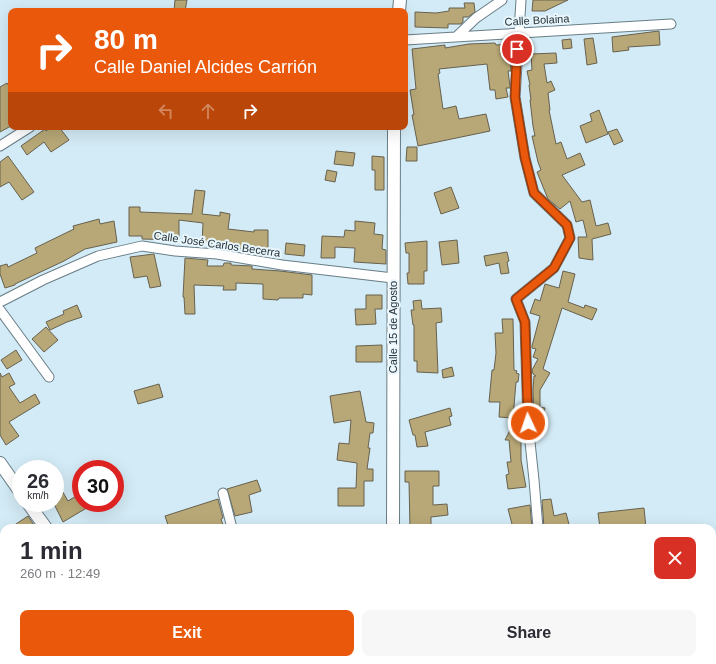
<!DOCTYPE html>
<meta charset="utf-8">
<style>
:root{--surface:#fff;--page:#f7f7f7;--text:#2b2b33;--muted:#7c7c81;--accent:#ea580c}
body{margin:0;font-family:Helvetica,sans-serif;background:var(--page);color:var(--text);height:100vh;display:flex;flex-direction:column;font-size:15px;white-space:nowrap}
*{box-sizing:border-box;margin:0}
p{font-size:13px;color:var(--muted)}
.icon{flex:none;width:22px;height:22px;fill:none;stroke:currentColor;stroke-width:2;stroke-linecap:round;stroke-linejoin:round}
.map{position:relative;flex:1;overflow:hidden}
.side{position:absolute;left:0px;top:524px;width:716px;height:140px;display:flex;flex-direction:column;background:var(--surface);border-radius:12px 12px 0 0;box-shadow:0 4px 16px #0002}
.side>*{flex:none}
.hud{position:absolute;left:8px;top:8px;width:400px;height:122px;border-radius:8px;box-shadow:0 4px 16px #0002;background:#ea580c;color:#fff;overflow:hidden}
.speed{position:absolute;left:12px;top:460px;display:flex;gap:8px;font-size:20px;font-weight:700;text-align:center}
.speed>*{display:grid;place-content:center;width:52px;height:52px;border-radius:50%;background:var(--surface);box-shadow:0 4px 16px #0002;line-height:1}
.speed small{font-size:10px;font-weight:400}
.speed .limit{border:6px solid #d22;background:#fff;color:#111}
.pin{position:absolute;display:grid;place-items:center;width:34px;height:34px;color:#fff;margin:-17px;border:2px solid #fff;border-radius:50%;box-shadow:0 1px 4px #0007}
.me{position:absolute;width:44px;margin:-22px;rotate:357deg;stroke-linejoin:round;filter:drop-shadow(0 0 3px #0008)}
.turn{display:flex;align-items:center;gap:14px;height:84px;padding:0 20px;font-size:18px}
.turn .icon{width:52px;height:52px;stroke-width:2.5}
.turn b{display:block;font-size:28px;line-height:34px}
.lanes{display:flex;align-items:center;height:38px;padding:0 20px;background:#0003;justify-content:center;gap:20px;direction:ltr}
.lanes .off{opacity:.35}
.round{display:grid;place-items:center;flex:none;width:42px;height:42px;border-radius:8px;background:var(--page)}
.overview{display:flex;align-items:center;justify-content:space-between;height:68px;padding:0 20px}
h1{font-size:24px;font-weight:800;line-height:30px}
.action{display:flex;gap:8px;margin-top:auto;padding:8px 20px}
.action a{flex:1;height:46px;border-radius:8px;background:var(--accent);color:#fff;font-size:16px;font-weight:800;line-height:46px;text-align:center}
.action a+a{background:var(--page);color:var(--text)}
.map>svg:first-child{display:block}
.building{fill:#b8a877;stroke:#67614f}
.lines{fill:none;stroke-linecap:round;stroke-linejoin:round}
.minor-casing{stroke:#687d87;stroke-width:11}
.tertiary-casing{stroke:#687d87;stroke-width:14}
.minor{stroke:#fff;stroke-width:9}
.tertiary{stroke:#fff;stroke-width:12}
.route-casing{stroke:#983908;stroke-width:10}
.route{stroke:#ea580c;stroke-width:7}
.labels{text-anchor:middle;stroke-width:4;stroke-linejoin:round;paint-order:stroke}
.street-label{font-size:11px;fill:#293236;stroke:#e8f6fd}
</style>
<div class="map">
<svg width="716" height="664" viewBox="0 0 716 664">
<rect width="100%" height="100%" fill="#d3ebf6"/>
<!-- building -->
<path class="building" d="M175 0H187L185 11H174Z
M533 0H568L545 11H532Z
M464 3H474L475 12 468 17H463V22L461 24H448V28L415 27V12L436 13 449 11V8H465Z
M659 31 660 45 628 47 629 50 613 52 612 37Z
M593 38 597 63 587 65 584 39Z
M571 39 572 48 563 49 562 40Z
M495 43 496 45 509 44 511 71H508L510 86V88H506L508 97 496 99 495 90H490L487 64 439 69 440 73 438 74 443 109 456 106 459 119 486 114 490 131 418 146 412 115H414L410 90 416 89 412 49 445 45V48L469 44Z
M556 53 557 63 544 64 547 83 551 81 555 90 548 93 550 110H549L556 144 561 142 567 159 580 153 585 165 562 175 582 202 590 200 596 226 608 223 611 234 592 239 593 260 579 258 578 237H587L583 220 576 222 570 201 560 209 548 199 537 172 541 170 538 162 532 136H535L533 126 530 100H531L529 85H530L527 71 532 70 531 54Z
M7 83 11 89V126L0 132V87Z
M599 110 608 134 586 143 580 126 592 121 590 114Z
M51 127H59L69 140 51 152 44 142 27 155 21 146 45 129 46 131Z
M617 129 623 141 614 145 608 132Z
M407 147H417V161H406Z
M336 151 355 153 353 166 334 164Z
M8 156 34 192 22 200 9 182 0 187V162Z
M372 156 384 157V190H375V170H372Z
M327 170 337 172 335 182 325 180Z
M451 187 459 208 441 214 434 193Z
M195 190 205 191 202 214 220 216V212L230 214 228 229 254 232V230H268V251L228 248V245L202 243 203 223 179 220V240L142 239V236H129V207H140V212L192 214Z
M99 219 100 224 114 221 117 242 85 249 64 261 15 284V285L5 288 0 274V266L7 264 8 267 37 253 35 248 74 229 73 226Z
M355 221 375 223 374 234 383 235 382 249 386 250V264L354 262 355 248 335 247V258H321L322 236 344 237 345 230 355 231Z
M457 240 459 263 442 265 439 242Z
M427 241V271H424V284H408L407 273H409V253H406L405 243Z
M286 243 305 245 304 256 285 254Z
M507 252 509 261 507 262 509 273 501 274 499 263 486 266 484 256Z
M154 254 161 286 150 288 147 276 134 278 130 257Z
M185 258 208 260 207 266H223L224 263H231V265L252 266V269L280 271 312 275V295L303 294V298H279L278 300 263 299V284L236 283V290H223L224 286 194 285 195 314H185L184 297H183Z
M563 271 575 274 568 302 584 308 585 305 597 309 592 320 562 308 543 369 550 373 540 390V407L545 408 540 424 534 423 533 389 534 376H536L533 374 532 370 538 359 533 357 536 349 532 348V346L540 316 530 313 535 299 540 301 545 284 559 288Z
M366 295H382V309H375L376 324 356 325 355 309H366Z
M421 300 422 309 441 308 442 322 436 323 438 373 417 372V361H414V325H413L411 310H414L413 301Z
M77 305 82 317 67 322 50 330 46 322 64 314 63 311Z
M502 319H513L514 370 517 371 516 373 519 374 518 382H516L513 418 499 417 500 402H489L492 370H494L496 353 495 333H503Z
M46 327 58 340 44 352 32 339Z
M382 345V362H356V346Z
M16 350 22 360 7 369 1 360Z
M452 367 454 376 443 378 442 370Z
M0 373 2 377 9 373 15 384 9 387 20 403 35 394 40 403 9 422 19 436 6 445 0 435Z
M159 384 163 397 138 404 134 391Z
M360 391 366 422 374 423 373 433H370L368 448H370L367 469H373V481H364V506H338V488H356L357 463 337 460 339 443 349 444 351 420 334 423 330 396Z
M522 407 524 441H521V460L526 487 508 489 506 475 509 474 507 462H511L509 440H505Z
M450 408 452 416 449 417 451 425 425 432 428 446 417 447 415 435H413L409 420Z
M405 471H439V486H433V505L447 504 448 515 431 517V528H410L409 482H405Z
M257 480 261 491 249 495 252 512 235 516 227 489Z
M61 489 68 501 81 493V503H95L63 522 55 506V492Z
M218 499 223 518 221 519 224 528H169L165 516Z
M551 499 554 516 566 513 570 528H544L542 500Z
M530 505 532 528H513L508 509Z
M644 508 646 528H600L598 513Z
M28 516 36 528H10Z"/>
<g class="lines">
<defs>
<path id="minor" d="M521 0 515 97 525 158 534 193 567 225 570 238 554 268 516 299 525 322 528 423 534 480 538 528
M456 37 476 18 502 0
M405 40 671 24
M0 146 30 127
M0 302 43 280 98 256 142 246 175 251 217 254 282 265 393 278
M0 310 49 377
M223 493 232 528
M712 611H716
M254 660 256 664
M557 660V664
M699 660 700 664"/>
<path id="tertiary" d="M399 11 400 0
M0 463 21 493
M28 503 46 528
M393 528 394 127
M141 660 144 664
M394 660V664"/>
</defs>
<!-- minor casing -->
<use href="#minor" class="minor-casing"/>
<!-- tertiary casing -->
<use href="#tertiary" class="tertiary-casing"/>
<!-- minor -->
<use href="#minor" class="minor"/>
<!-- tertiary -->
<use href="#tertiary" class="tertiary"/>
</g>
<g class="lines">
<defs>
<path id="route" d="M517 49 515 97 525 158 534 193 567 225 570 238 554 268 516 299 525 322 528 423"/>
</defs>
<!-- route casing -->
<use href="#route" class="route-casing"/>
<!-- route -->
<use href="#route" class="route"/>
</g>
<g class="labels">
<!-- street labels -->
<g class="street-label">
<text transform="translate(537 20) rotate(-3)" y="4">Calle Bolaina</text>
<text transform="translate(217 244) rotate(8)" y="4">Calle José Carlos Becerra</text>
<text transform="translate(393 327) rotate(-90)" y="4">Calle 15 de Agosto</text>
</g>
</g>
</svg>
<div class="speed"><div>26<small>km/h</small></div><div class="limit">30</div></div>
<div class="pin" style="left:517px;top:49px;background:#d93025"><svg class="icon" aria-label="arrive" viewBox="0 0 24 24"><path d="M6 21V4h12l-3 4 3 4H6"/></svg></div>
<svg class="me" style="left:528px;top:423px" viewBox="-20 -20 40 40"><circle r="17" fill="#ea580c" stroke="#fff" stroke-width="3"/><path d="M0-11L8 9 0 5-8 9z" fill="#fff"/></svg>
<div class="hud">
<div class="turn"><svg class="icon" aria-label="right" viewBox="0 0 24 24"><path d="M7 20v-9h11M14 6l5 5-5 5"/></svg><div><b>80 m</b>Calle Daniel Alcides Carrión</div></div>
<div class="lanes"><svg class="icon off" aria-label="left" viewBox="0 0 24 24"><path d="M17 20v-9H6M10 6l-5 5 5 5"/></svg><svg class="icon off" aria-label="ahead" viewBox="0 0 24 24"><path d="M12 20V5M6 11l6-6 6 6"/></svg><svg class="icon" aria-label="right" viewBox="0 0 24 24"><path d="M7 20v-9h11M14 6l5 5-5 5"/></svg></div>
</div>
<section class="side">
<div class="overview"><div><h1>1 min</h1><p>260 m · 12:49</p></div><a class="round" style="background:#d93025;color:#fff"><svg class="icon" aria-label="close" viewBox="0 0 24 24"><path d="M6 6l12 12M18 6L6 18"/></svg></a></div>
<div class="action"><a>Exit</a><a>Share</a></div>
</section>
</div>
